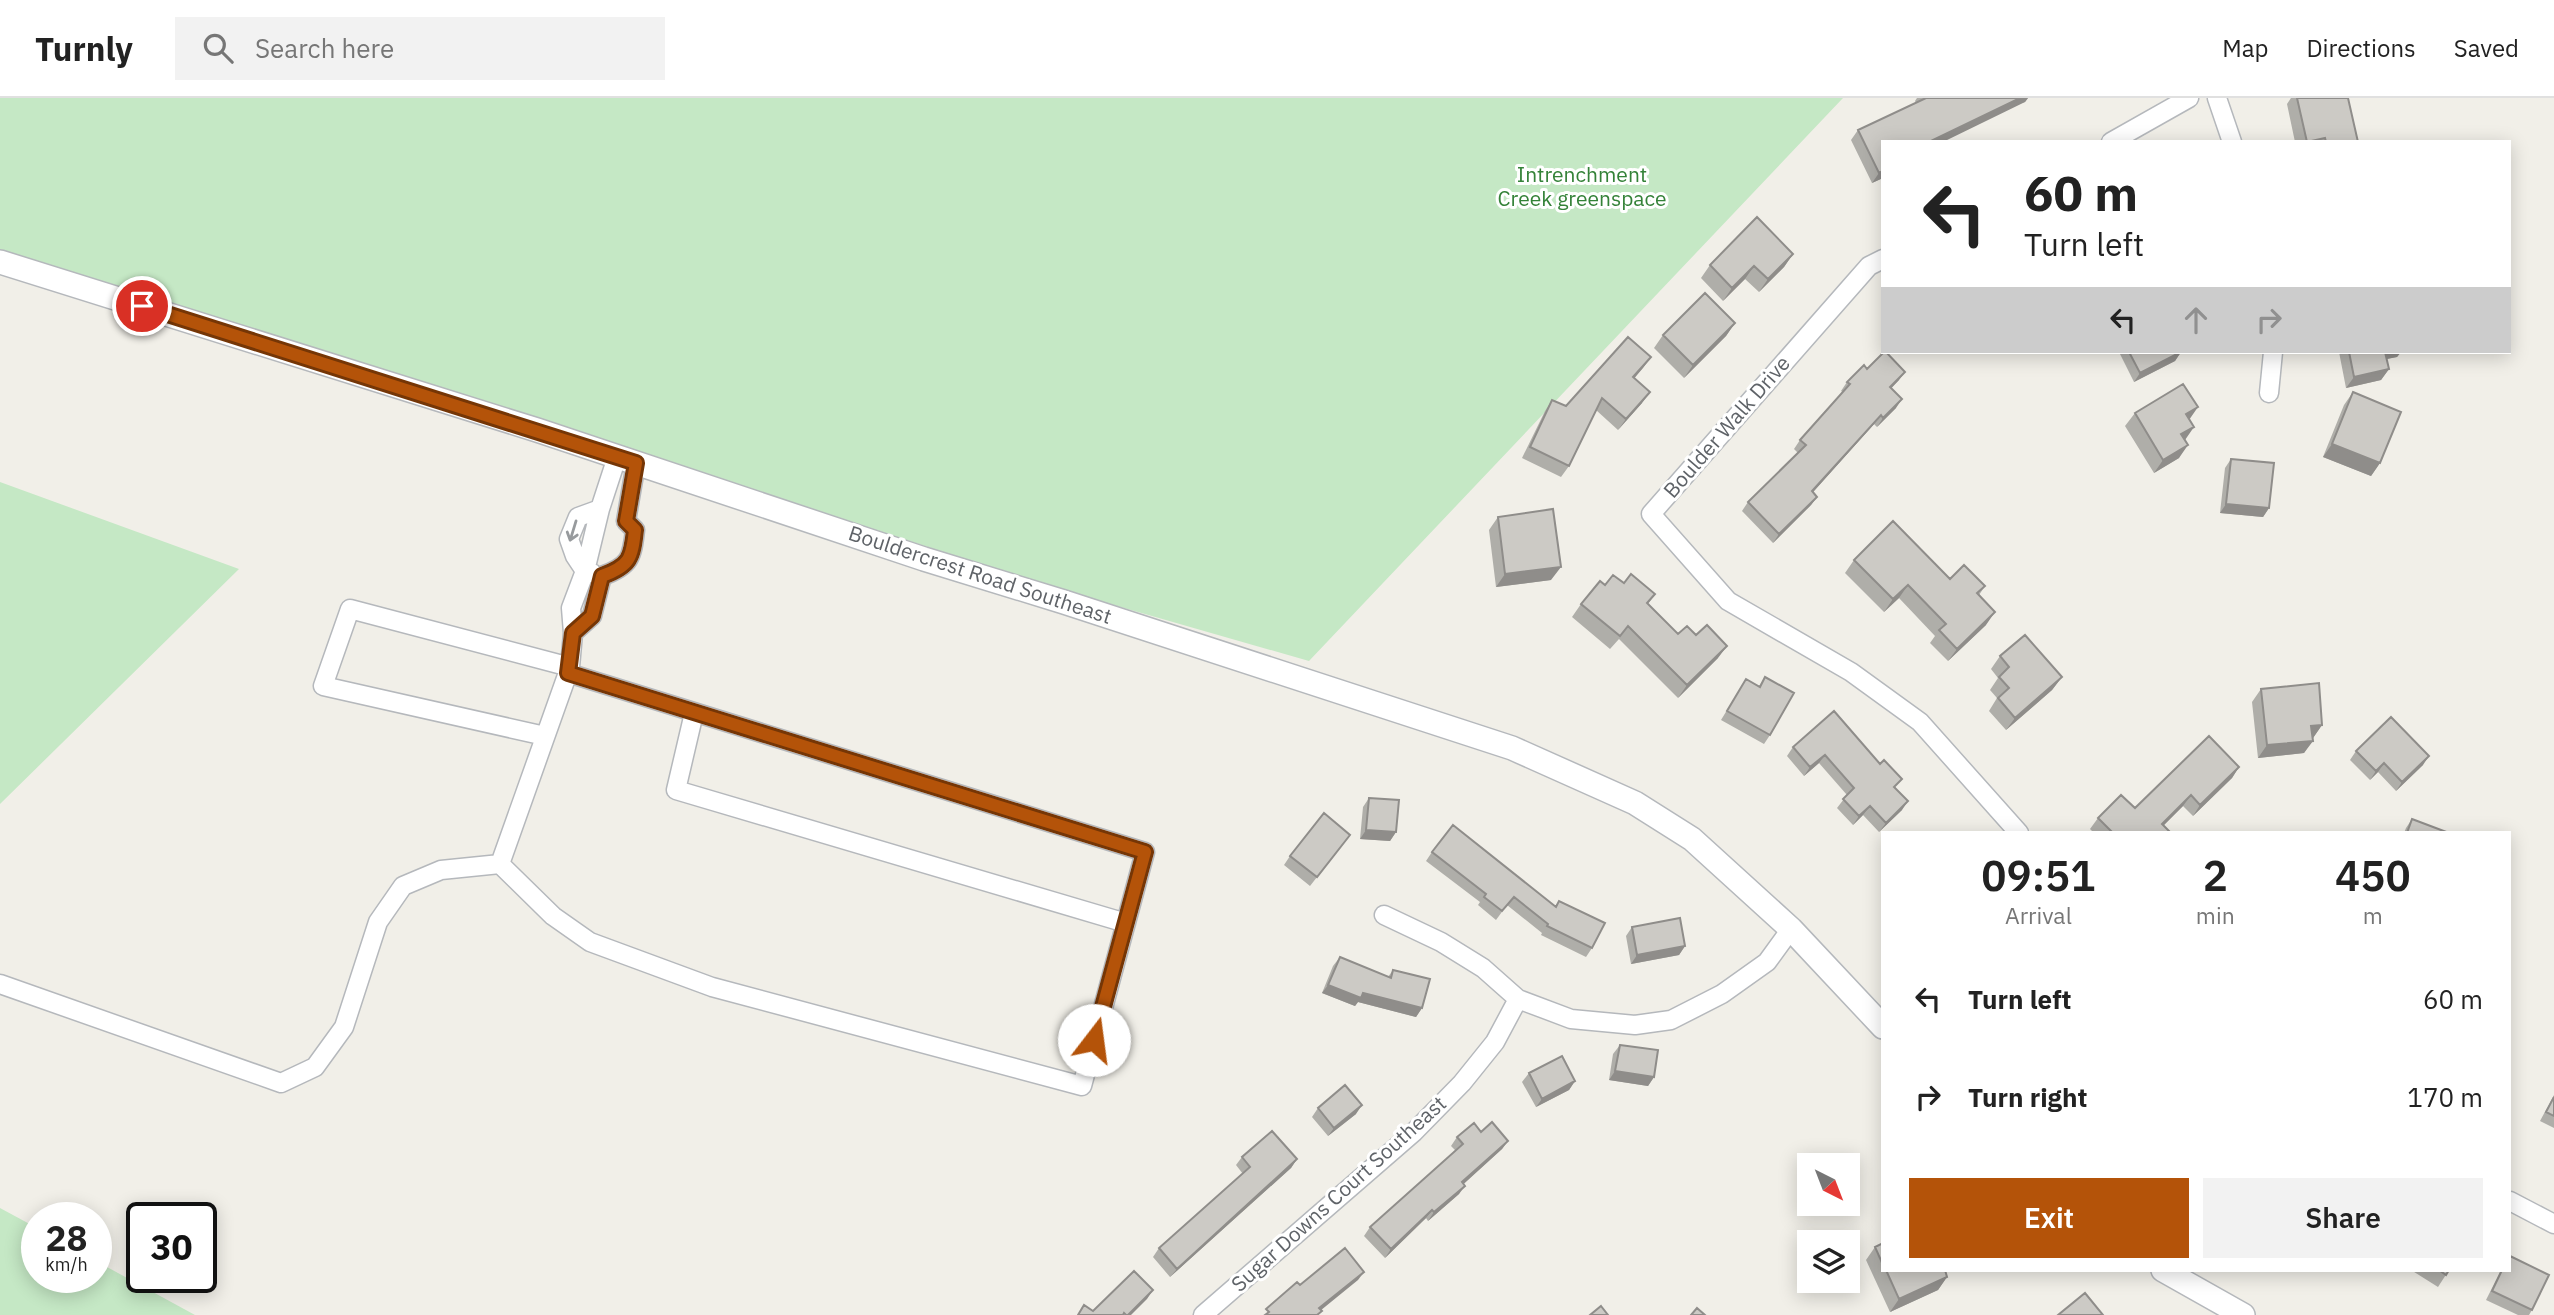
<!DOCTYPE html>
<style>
:root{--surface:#fff;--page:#f2f2f2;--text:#222;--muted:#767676;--line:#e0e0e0;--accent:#b45309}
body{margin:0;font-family:"IBM Plex Sans",sans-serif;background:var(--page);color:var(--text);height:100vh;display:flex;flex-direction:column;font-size:26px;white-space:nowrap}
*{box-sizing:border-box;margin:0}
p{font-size:23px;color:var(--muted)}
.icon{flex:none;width:38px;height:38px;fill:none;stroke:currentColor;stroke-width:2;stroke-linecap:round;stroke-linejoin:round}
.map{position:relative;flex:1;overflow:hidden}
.drawer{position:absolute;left:1881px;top:733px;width:630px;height:441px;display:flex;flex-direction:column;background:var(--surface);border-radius:0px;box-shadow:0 4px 18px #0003}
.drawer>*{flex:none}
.banner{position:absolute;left:1881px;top:42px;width:630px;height:214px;border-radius:0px;box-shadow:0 4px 18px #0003;background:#fff;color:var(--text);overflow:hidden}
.needle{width:46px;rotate:138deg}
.controls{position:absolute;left:1797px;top:1055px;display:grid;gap:14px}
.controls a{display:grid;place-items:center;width:63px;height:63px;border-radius:0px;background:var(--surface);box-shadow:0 4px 18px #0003;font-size:35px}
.speed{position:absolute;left:21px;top:1104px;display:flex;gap:14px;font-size:35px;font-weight:700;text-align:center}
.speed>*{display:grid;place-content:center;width:91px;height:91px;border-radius:50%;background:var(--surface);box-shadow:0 4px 18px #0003;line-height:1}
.speed small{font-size:18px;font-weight:400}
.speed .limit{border:4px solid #111;border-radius:10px;background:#fff;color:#111}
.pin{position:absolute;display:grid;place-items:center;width:60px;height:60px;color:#fff;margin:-30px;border:4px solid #fff;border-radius:50%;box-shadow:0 2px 7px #0007}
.me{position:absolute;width:77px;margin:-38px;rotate:15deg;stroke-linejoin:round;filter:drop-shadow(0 0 5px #0008)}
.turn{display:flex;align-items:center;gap:24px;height:147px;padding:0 28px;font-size:32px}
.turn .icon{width:91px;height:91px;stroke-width:2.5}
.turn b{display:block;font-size:49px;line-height:60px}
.lanes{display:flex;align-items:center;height:66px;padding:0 28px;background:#0003;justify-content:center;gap:35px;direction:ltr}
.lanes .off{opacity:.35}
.eta{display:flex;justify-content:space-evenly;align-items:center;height:119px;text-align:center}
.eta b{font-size:42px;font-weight:600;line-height:49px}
.primary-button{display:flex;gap:14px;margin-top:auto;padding:14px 28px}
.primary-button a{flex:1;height:80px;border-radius:0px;background:var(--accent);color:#fff;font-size:28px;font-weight:600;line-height:80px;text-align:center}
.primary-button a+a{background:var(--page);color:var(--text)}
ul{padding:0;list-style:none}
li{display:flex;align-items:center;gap:21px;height:98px;padding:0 28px}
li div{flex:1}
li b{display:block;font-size:26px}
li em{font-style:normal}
header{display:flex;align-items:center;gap:42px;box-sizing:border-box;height:98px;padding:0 35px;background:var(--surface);border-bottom:2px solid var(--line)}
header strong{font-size:33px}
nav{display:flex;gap:38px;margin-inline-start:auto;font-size:24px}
.search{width:490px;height:63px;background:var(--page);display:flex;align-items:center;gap:18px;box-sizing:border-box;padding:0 24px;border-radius:0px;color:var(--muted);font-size:26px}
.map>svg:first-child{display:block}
.green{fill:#c5e8c5}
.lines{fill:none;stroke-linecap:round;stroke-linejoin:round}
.minor-casing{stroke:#b5b8bc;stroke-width:21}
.tertiary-casing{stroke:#b5b8bc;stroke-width:26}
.minor{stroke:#fff;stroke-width:18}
.tertiary{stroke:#fff;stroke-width:23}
.wall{fill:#afaea9}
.shaded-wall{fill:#8f8d8a}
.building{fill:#cccac5;stroke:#8f8d8a;stroke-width:2}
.oneway{stroke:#979a9d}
.route-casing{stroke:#753606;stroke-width:18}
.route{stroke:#b45309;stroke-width:12}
.labels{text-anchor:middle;stroke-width:6;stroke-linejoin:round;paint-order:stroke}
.park-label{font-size:21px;fill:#348238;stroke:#fff}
.street-label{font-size:21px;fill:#5f6368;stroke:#fff}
</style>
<header>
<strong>Turnly</strong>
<div class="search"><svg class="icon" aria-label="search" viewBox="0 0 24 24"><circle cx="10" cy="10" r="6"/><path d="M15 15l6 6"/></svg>Search here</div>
<nav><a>Map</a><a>Directions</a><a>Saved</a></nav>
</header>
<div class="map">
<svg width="2554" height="1217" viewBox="0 0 2554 1217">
<rect width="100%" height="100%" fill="#f1efe8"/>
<!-- green -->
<path class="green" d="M0 0H1843L1309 563 1044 487 644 356 417 297 0 166Z
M0 384 239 471 0 706Z
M0 1110 37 1130V1180H96V1163L195 1217H0Z"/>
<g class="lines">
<defs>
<path id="minor" d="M2217 0 2232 44
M2111 44 2189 0
M1883 161 1869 168 1651 416 1728 503 1851 574 1920 624 2019 735
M2269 295 2273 254
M592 475 585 473 600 411
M573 535 592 518 602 478C630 468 632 460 635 432L626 423 636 365
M694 615 676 692 1126 825
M545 638 323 588 350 511 570 569
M500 766 553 818 590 844 712 889 1082 988 1145 754 568 575
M500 766 570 569 573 535 571 510 585 473 575 458 569 441 578 419 600 411 617 359
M1384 817 1441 844 1483 870 1518 901 1571 921 1635 927 1671 922 1722 896 1767 864 1791 831
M0 886 281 985 315 969 344 929 378 824 403 788 441 772 500 766
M2510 1103 2554 1126
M1203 1217 1414 1034 1462 985 1495 944 1518 901"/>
<path id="tertiary" d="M0 164 537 332 924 461 1064 504 1512 650 1635 705 1692 741 1791 831 1883 929
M2163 1172 2243 1217"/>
</defs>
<!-- minor casing -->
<use href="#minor" class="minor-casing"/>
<!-- tertiary casing -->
<use href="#tertiary" class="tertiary-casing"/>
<!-- minor -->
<use href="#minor" class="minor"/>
<!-- tertiary -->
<use href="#tertiary" class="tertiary"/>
</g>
<!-- wall -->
<path class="wall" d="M1917 0H2028L2025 4 1883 44V80L1872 85 1851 42 1858 32 1916 5 1915 3Z
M2291 0H2348L2358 44H2295L2287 6Z
M1793 156 1784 169 1759 194 1745 181 1723 203 1701 180 1710 167Z
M1735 225 1726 238 1684 280 1654 250 1663 237Z
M2119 254H2181L2175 263 2134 284Z
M2339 254H2401L2397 259 2386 261 2389 271 2381 282 2346 290Z
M1651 259 1634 280 1642 305 1618 332 1596 312 1569 368 1561 379 1522 360 1545 313 1552 302 1566 308Z
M1867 271 1899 282 1891 290 1896 310 1877 329 1874 326 1813 394 1817 399 1811 407 1773 445 1742 413 1748 404 1798 355 1794 351 1800 342 1843 294 1841 293 1847 284Z
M2353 294 2380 365 2371 378 2323 359 2344 307Z
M2135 315 2189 321 2179 360 2154 375 2125 328Z
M2231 361 2269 410 2263 419 2220 415 2225 370Z
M1498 419 1551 482 1496 489 1489 432Z
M1854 462 1985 488 1979 497 1986 527 1948 563 1930 545 1935 538 1899 500 1884 514 1845 475Z
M1624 485 1655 496 1648 506 1678 536 1718 560 1678 600 1619 541 1610 551 1572 519 1581 506 1605 487Z
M2000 558 2062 579 2052 592 2006 632 1989 613 1997 600 1990 592 1998 580 1991 571Z
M1765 579 1770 637 1764 646 1721 622 1746 581 1759 588Z
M2261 591 2322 627 2313 640 2304 655 2258 660 2252 604Z
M1834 613 1896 690 1902 712 1879 734 1863 717 1853 727 1837 710 1847 697 1819 665 1804 678 1787 658 1793 649Z
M2356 653 2423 667 2396 693 2378 674 2370 682 2350 662Z
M2239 669 2232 680 2193 718 2183 708 2163 728 2171 735H2094L2090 731 2098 720 2135 710Z
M1369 700 1396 734 1390 743 1360 741 1363 709Z
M2412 721 2449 735H2404L2406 730Z
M1350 737 1310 788 1284 767 1290 758Z
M1432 754 1555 808 1559 803 1592 850 1586 859 1541 837 1542 835 1507 807 1496 822 1478 807 1480 804 1426 763Z
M1632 829 1685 848 1679 857 1631 866 1626 838Z
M1340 859 1388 879 1393 872 1422 910 1416 919 1358 904 1355 908 1322 895 1333 868Z
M1620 947 1654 979 1648 988 1609 982 1613 956Z
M1529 975 1575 983 1569 992 1536 1009 1522 984Z
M2554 997V1030L2540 1023Z
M1318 1010 1356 1016 1328 1038 1312 1019Z
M1481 1034 1508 1043 1502 1051 1463 1086 1459 1096 1428 1123 1426 1120 1385 1160 1364 1138 1370 1129 1456 1053 1451 1048 1457 1039Z
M1242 1059 1297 1061 1291 1070 1170 1179 1153 1159 1159 1150 1243 1076 1236 1067Z
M1883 1145V1172H1945L1947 1179 1938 1192 1890 1214 1866 1162 1875 1149Z
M2411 1172H2449L2438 1189Z
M2501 1172H2510L2532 1212 2529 1217H2518L2486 1202Z"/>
<!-- shaded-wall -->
<path class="shaded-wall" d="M2020 0H2028L2025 4 1943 44H1929Z
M1883 73V80L1872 85 1879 75Z
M1793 156 1784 169 1759 194 1768 181Z
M1754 168 1745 181 1723 203 1732 190Z
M1735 225 1726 238 1684 280 1693 267Z
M2181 254 2175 263 2134 284 2140 275Z
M2383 254H2401L2397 259 2377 263Z
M1651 259 1643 270 1626 290 1633 279Z
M2389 271 2381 282 2346 290 2354 279Z
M1905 274 1899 282 1884 298 1890 289Z
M1650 294 1642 305 1618 332 1626 321Z
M1902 301 1896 310 1877 329 1883 320Z
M2198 309 2189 322 2186 316Z
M1881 317 1874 326 1806 402 1812 393Z
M2194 329 2185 342 2181 336Z
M2332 346 2380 365 2371 378 2323 359Z
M2188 347 2179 360 2154 375 2163 362Z
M1817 399 1811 407 1773 445 1779 436Z
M2226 406 2269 410 2263 419 2220 415Z
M1561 469 1551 482 1496 489 1505 476Z
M1908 487 1899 500 1884 514 1893 501Z
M1995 514 1986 527 1948 563 1957 551Z
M1727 548 1718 560 1678 600 1687 587Z
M2062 579 2052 592 2006 632 2015 620Z
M2322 627 2313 640H2302L2311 628Z
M2313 643 2304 655 2258 660 2267 647Z
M1825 657 1819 665 1804 678 1810 669Z
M2429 658 2423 667 2396 693 2402 684Z
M2384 665 2378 674 2370 682 2376 673Z
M2239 669 2232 680 2193 718 2200 707Z
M2191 697 2183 708 2156 735 2162 726Z
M1908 703 1902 712 1879 734 1886 725Z
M1870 708 1863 717 1853 727 1859 718Z
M1366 732 1396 734 1390 743 1360 741Z
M1685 848 1679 857 1631 866 1637 857Z
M1328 887 1422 910 1416 919 1358 904 1355 908 1322 895Z
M1615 973 1654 979 1648 988 1609 982Z
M1575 983 1569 992 1536 1009 1542 1001Z
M1362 1007 1356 1016 1328 1038 1334 1030Z
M1508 1043 1502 1051 1456 1093 1462 1084Z
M1297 1061 1291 1070 1170 1179 1177 1171Z
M1465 1088 1459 1096 1428 1123 1434 1114Z
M1432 1112 1426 1120 1385 1160 1391 1151Z
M1364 1174 1358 1182 1315 1217 1319 1210Z
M1947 1179 1938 1192 1890 1214 1899 1201Z
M1153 1192 1147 1201 1131 1217H1128Z"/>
<!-- building -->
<path class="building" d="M1926 0H2020L1929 44H1883V73L1879 75 1858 32Z
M2297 0H2348L2358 44H2326L2325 40 2307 44Z
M1757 119 1793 156 1768 181 1754 168 1732 190 1710 167Z
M1705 195 1735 225 1693 267 1663 237Z
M1628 239 1651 259 1633 279 1650 294 1626 321 1602 300 1569 368 1530 349 1552 302 1566 308Z
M1884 254H1886L1905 274 1890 289 1902 301 1883 320 1881 317 1812 393 1817 399 1779 436 1748 404 1806 347 1800 342 1850 286 1847 284 1864 267 1867 271Z
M2129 254H2181L2140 275Z
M2349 254H2385L2389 271 2354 279Z
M2183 286 2198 309 2186 316 2194 329 2181 336 2188 347 2163 362 2135 315Z
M2353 294 2401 314 2380 365 2332 346Z
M2231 361 2274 365 2269 410 2226 406Z
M1553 411 1561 469 1505 476 1498 419Z
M1893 423 1950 481 1964 467 1985 488 1977 495 1995 514 1957 551 1939 532 1946 526 1908 487 1893 501 1854 462Z
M1631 476 1655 496 1647 505 1678 536 1687 528 1696 537 1707 527 1727 548 1687 587 1628 528 1620 538 1581 506 1600 483 1605 487 1613 477 1624 485Z
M2025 537 2062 579 2015 620 1998 600 2009 590 1999 579 2009 569 2000 558Z
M1765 579 1794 595 1770 637 1727 613 1746 581 1760 589Z
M2319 585 2322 627 2311 628 2313 643 2267 647 2261 591Z
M1834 613 1880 666 1884 662 1902 681 1894 689 1908 703 1886 725 1870 708 1859 718 1843 701 1854 690 1825 657 1810 669 1793 649Z
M2391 619 2429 658 2402 684 2384 665 2376 673 2356 653Z
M2209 638 2239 669 2200 707 2191 697 2162 726 2171 735H2113L2098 720 2121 697 2135 710Z
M1369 700 1399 702 1396 734 1366 732Z
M1324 715 1350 737 1317 779 1290 758Z
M2412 721 2449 735H2407Z
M1453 727 1556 809 1559 803 1605 825 1592 850 1547 828 1548 826 1514 799 1502 813 1484 799 1486 796 1432 754Z
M1680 820 1685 848 1637 857 1632 829Z
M1340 859 1391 880 1393 872 1430 881 1422 910 1363 895 1361 900 1328 887Z
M1620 947 1658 952 1654 979 1615 973Z
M1562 958 1575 983 1542 1001 1529 975Z
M1345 987 1362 1007 1334 1030 1318 1010Z
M2554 999V1018L2546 1014Z
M1492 1024 1508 1043 1462 1084 1465 1088 1434 1114 1432 1112 1391 1151 1370 1129 1463 1046 1457 1039 1474 1025 1481 1034Z
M1272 1033 1297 1061 1177 1171 1159 1150 1250 1069 1242 1059Z
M1883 1145V1167L1875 1149Z
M1345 1150 1364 1174 1319 1210 1322 1213 1317 1217H1265L1269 1214 1266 1211 1297 1184 1300 1187Z
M2510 1158 2549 1177 2532 1212 2492 1193 2502 1172H2510Z
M1886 1172H1945L1947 1179 1899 1201Z
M2439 1172H2449L2446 1177Z
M1134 1173 1153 1192 1128 1217H1126L1124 1215 1123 1217H1078L1084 1207 1093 1213Z
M2085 1195 2103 1217H2058Z
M1601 1208 1608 1217H1590Z
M1697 1210 1705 1217H1691Z"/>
<!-- one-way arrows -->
<defs><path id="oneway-shaft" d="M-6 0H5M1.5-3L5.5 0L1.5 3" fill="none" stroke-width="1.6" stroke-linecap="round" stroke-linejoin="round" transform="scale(1.75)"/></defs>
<use class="oneway" href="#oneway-shaft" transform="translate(573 433) rotate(107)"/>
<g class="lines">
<defs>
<path id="route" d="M142 208 636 365 626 423 635 432C632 460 630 468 602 478L592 518 573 535 568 575 1145 754 1094 942"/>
</defs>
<!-- route casing -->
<use href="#route" class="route-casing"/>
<!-- route -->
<use href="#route" class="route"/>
</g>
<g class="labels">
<!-- park labels -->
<g class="park-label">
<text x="1582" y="84">Intrenchment<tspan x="1582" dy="24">Creek greenspace</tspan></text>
</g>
<!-- street labels -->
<g class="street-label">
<text transform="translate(1727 329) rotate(-49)" y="7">Boulder Walk Drive</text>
<text transform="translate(980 477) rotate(18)" y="7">Bouldercrest Road Southeast</text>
<text transform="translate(1339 1096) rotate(-42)" y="7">Sugar Downs Court Southeast</text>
</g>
</g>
</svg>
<div class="controls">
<a><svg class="needle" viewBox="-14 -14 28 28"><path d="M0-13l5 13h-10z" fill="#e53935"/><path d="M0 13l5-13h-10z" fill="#767676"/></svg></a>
<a><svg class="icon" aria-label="layers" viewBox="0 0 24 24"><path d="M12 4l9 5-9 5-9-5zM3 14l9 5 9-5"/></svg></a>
</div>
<div class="speed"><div>28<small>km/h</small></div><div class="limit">30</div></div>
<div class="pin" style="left:142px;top:208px;background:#d93025"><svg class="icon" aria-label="arrive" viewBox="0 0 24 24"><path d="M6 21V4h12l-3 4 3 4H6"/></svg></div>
<svg class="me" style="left:1094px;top:942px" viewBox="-20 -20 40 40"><circle r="19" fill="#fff"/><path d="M0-13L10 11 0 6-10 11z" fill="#b45309"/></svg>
<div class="banner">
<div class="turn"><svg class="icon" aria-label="left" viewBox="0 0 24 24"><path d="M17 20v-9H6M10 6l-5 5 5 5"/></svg><div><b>60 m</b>Turn left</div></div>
<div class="lanes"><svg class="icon" aria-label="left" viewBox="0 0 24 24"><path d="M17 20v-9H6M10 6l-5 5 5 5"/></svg><svg class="icon off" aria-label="ahead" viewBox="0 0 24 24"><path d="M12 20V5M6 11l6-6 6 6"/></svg><svg class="icon off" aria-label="right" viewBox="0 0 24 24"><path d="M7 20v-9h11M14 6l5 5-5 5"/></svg></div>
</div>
<section class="drawer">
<div class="eta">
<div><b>09:51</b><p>Arrival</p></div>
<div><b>2</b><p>min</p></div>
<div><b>450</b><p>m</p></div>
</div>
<ul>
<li><svg class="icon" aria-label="left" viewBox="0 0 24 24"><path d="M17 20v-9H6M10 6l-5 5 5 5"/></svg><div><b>Turn left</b></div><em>60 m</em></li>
<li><svg class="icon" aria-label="right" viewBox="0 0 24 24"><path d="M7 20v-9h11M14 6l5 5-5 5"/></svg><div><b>Turn right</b></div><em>170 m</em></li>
</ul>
<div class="primary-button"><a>Exit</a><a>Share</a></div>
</section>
</div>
